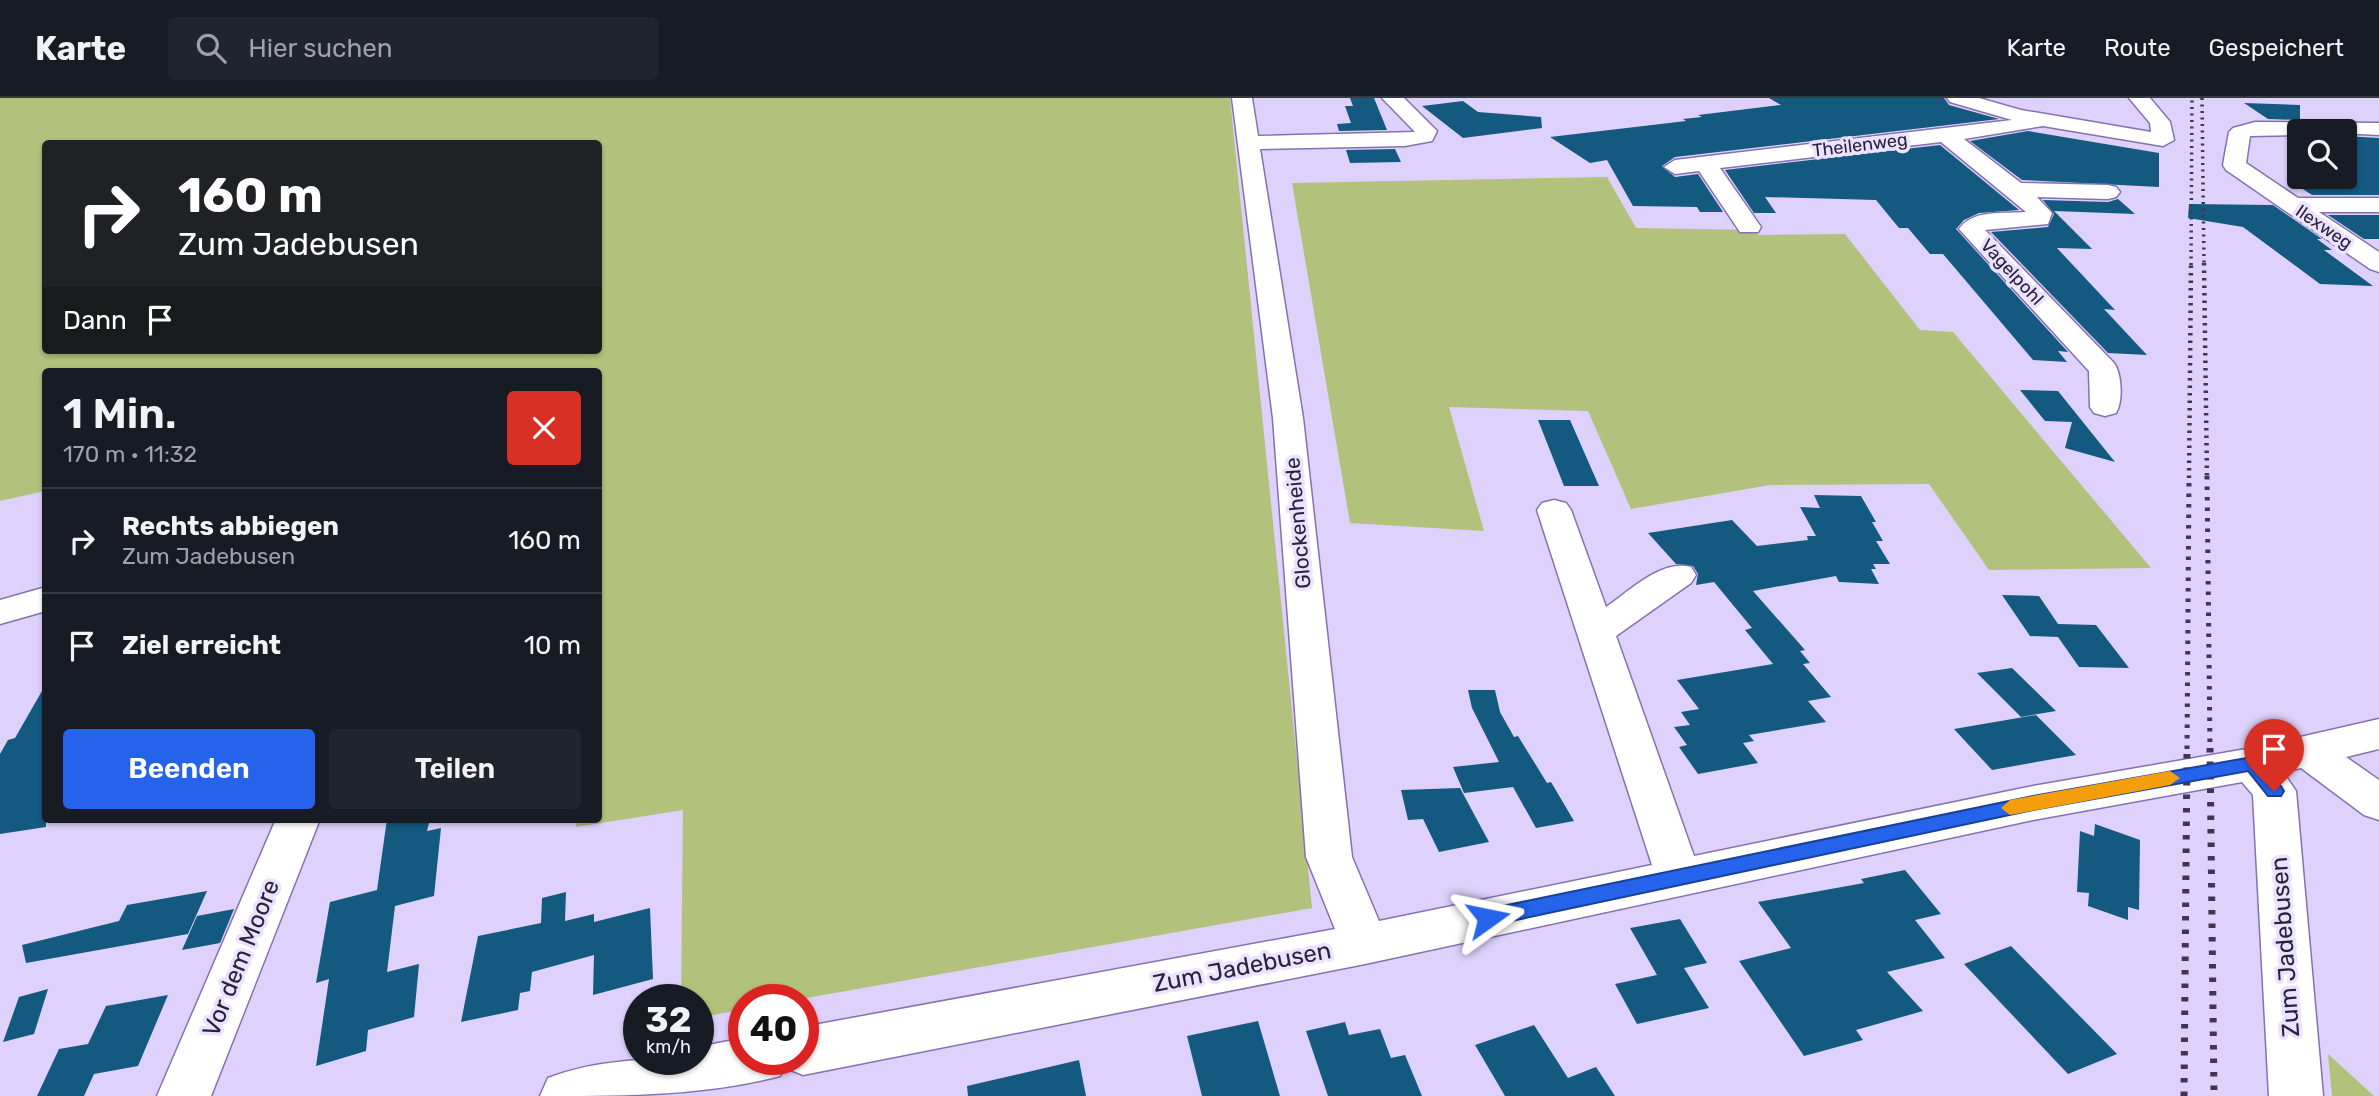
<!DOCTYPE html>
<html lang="de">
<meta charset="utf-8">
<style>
:root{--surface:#171b24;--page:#20242c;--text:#f1f3f6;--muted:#9ea1a6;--line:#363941;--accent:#2563eb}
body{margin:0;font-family:Rubik,sans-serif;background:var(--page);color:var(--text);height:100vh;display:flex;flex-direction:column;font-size:26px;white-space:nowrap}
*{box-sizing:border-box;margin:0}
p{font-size:23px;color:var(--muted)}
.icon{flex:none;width:38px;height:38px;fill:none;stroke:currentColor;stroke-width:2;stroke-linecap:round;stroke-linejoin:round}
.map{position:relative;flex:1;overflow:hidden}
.details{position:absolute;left:42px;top:270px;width:560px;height:455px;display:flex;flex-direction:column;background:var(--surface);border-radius:7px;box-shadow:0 2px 5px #0004}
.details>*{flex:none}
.guide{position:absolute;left:42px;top:42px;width:560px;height:214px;border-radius:7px;box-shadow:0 2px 5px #0004;background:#202124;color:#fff;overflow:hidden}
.buttons{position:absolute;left:2287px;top:21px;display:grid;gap:14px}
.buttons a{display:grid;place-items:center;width:70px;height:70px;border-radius:7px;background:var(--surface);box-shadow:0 2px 5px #0004;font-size:35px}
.speed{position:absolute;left:623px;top:886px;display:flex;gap:14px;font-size:35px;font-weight:700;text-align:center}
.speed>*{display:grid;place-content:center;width:91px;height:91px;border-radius:50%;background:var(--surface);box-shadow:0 2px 5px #0004;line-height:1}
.speed small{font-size:18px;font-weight:400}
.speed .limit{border:10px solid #d22;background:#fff;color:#111}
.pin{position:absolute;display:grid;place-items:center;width:60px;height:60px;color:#fff;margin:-72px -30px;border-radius:50% 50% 50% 0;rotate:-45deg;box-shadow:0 0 7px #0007}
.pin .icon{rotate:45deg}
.me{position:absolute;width:77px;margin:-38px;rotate:78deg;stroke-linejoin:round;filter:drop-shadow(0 0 5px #0008)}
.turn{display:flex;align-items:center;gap:24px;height:147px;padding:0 21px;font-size:32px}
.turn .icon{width:91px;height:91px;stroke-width:2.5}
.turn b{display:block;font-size:49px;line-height:60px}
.then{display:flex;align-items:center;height:66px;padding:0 21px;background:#0003;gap:14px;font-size:26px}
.round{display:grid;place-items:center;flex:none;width:74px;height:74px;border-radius:7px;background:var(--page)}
.overview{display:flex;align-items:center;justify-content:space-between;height:119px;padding:0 21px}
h1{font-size:42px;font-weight:600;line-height:52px}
.action{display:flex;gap:14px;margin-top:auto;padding:14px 21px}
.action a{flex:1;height:80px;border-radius:7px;background:var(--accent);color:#fff;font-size:28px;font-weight:600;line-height:80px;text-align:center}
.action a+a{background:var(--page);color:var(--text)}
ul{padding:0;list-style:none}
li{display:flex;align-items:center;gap:21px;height:105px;padding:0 21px;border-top:2px solid var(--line)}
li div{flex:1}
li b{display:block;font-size:26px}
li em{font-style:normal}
header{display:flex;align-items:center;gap:42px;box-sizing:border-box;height:98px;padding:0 35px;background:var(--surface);border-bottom:2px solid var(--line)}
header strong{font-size:33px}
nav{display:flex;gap:38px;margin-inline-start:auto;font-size:24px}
.search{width:490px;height:63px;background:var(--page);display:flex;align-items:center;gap:18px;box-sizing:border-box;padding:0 24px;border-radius:7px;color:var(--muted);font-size:26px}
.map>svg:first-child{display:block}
.green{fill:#b2c17b;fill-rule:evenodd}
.building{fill:#14597f}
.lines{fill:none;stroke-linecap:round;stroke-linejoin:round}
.minor-casing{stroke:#8571b0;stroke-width:3}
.minor{fill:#fff;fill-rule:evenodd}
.rail-far3{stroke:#3f3652;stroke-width:3.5;stroke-dasharray:2 4.5;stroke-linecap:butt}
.rail-far2{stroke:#3f3652;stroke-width:4.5;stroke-dasharray:2.5 5;stroke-linecap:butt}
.rail-far1{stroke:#3f3652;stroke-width:5;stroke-dasharray:3.5 7;stroke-linecap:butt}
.rail{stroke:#3f3652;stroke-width:7;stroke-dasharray:4.5 9;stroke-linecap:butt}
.route{fill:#2563eb;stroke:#184099;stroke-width:2}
.slow{fill:#f59e0b}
.labels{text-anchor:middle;stroke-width:7;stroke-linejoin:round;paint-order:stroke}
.far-street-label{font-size:18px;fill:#2a223c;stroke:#eae2fe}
.street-label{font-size:21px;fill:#2a223c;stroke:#eae2fe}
.near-street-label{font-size:24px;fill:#2a223c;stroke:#eae2fe}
</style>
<header>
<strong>Karte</strong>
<div class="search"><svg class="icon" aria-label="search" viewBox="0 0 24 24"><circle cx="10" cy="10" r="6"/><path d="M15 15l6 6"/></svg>Hier suchen</div>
<nav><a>Karte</a><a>Route</a><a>Gespeichert</a></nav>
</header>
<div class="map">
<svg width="2379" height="998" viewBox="0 0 2379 998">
<rect width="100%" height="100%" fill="#ded2fc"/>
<!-- green -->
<path class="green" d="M0 0H1230L1312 810 801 901H744V911L698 920V901H681L683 712 576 729 577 721H598V273H46L45 393 0 403ZM46 46H598V252H46Z
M1607 79 1636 130 1756 132 1758 137 1845 136 1920 232 1953 234 2151 470 1989 472 1929 386 1770 387 1631 411 1588 313 1449 309 1484 433 1350 425 1292 85Z
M2328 956 2374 998H2332Z"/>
<!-- building -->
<path class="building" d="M1350 0H1374L1387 32 1339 33 1337 26 1351 25 1345 8H1353Z
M1769 0H1944L1949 7 1999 21 1675 59 1662 68 1675 79 1698 76 1723 114H1700L1697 109 1633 108 1607 62 1590 65 1550 39 1686 23 1683 21 1702 19 1698 17 1781 7Z
M1463 3 1478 14 1541 19 1542 30 1463 40 1422 8Z
M2244 5 2300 7V22L2268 21Z
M2028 33 2159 55V89L2022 82 1970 43Z
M2345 38 2379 40V97H2312L2295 86H2302L2292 80 2345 79Z
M1940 47 2019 112 1979 115 1964 122 1956 131 2068 254 2058 253 2067 264 2033 262 1943 156H1930L1908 130H1899L1876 102 1765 99 1776 115H1754L1725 72Z
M1395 51 1401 64 1350 65 1346 52Z
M2118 101 2135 116 2054 113 2092 151 2057 150 2115 212 2104 211 2147 257 2108 255 1991 134 2048 129 2054 116 2043 102 2108 104Z
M2189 106 2273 107 2322 141H2317L2332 152H2324L2373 188 2320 186 2243 129 2188 120Z
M2328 117H2379V141H2364Z
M2020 292 2058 293 2115 364 2065 350 2072 324 2045 323Z
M1538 322H1570L1599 388H1564Z
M1814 397 1861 398 1876 424H1872L1883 443H1876L1890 466H1873L1876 471H1871L1879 486 1839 484 1836 478 1753 493 1805 552 1800 553 1810 565 1803 566 1831 599 1808 603 1826 624 1749 637 1754 643 1743 645 1758 665 1698 676 1679 649 1687 647 1674 629 1690 627 1681 614 1699 611 1677 582 1773 566 1745 532 1752 530 1714 484 1696 487 1698 476 1693 468 1676 466 1648 435 1732 422 1757 448 1808 442 1807 438H1816L1800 409 1820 410Z
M2002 497 2039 498 2058 526 2096 527 2129 570 2079 569 2058 539 2030 538Z
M2012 570 2056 613 2021 619 1977 575Z
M46 586V729L0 736V656L8 642 15 640Z
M1468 592H1495L1500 614 1514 639 1518 638 1547 685 1551 684 1574 723 1536 730 1513 689 1464 695 1453 669 1499 664 1472 610Z
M2036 617 2076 657 1992 672 1954 631Z
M1460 690 1489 744 1439 754 1423 721 1408 722 1401 692Z
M387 721H430L427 733 441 730 434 798 395 808 387 874 419 866 414 919 368 932 366 953 316 968 329 881 316 885 330 804 377 792Z
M2095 726 2140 742 2139 812 2128 809V822L2088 808 2089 795 2077 794 2080 733 2094 738Z
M1905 772 1941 816 1915 822 1945 860 1887 874 1923 913 1856 932 1863 942 1804 958 1739 863 1791 850 1758 804 1864 785 1861 781Z
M207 793 188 836 26 865 22 847 119 823 127 807Z
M566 794 565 823 594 816V824L650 810 653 881 593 897 594 857 532 874 530 893 520 895 518 912 461 924 478 838 541 825 542 800Z
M234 811 220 845 182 852 197 818Z
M1680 821 1707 865 1684 870 1709 910 1637 926 1615 886 1657 877 1630 830Z
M2011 848 2117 956 2068 976 1964 866Z
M48 891 34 936 3 944 19 899Z
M168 897 138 968 94 976 84 998H37L59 951 88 946 106 908Z
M1258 923 1280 998H1202L1187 938Z
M1345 924 1349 937 1380 931 1391 960 1405 957 1422 998H1328L1306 933Z
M1534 927 1568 980 1596 969 1615 998H1505L1475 947Z
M1079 962 1086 998H968L967 988Z"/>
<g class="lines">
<defs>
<path id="minor" d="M1232 0H1252L1258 38 1415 34 1382 0H1404L1437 33 1432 43 1405 48 1260 51 1303 320 1352 759 1379 823 1652 767 1537 412 1542 405 1554 402 1566 405 1571 412 1606 509C1630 493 1661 461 1691 469L1696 477 1691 485 1616 538 1694 758 2033 688 2252 650 2379 621V651L2346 659 2379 682V722L2364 717 2301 670 2283 674 2296 693 2323 998H2269L2253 697 2242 684 2033 722 1365 866 803 977 784 969 780 978C704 998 620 998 540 998L548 980C597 961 647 961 698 961V949L744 940V961H803V929L1335 831 1306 759 1273 320Z
M1947 0H1979L2021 12 2151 34 2150 25 2129 0H2150L2170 24 2174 42 2163 48 2043 28 1964 41 2021 85 2108 87 2116 89 2120 94 2116 99 2108 101 2037 99 2052 115 2048 126 1985 132 2114 265C2122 276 2123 304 2116 315L2105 318 2094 315 2090 309 2089 273 1959 131C1973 111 2003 116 2026 114L1941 44 1720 70 1761 129 1758 134H1740L1699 73 1675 76 1664 69 1675 62 2012 22 1950 4Z
M2255 24 2379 25V37L2300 33V37L2250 38 2246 65 2298 100H2379V114H2319L2379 154V174L2370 171 2226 72 2223 67 2229 34 2233 30Z
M46 489V513L0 526V502Z
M276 721H320L211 998H157Z"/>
</defs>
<!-- minor casing -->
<use href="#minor" class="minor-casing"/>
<!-- minor -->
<use href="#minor" class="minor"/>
<!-- rail-far3 -->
<path class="rail-far3" d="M2202 0 2204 167
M2191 167 2192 0"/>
<!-- rail-far2 -->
<path class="rail-far2" d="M2204 165 2207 380
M2189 380 2191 165"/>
<!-- rail-far1 -->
<path class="rail-far1" d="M2207 378 2210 651
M2187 651 2189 378"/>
<!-- rail -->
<path class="rail" d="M2210 650 2214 998
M2184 998 2187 650"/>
</g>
<!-- route -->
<path class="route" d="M2252 659 2259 661 2281 688 2284 693 2281 698H2268L2248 673 2033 712 1488 828 1480 826 1477 820 1480 814 1488 811 2033 698Z"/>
<!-- slow -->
<path class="slow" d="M2170 673 2180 680 2170 687 2010 717 2001 710 2010 702Z"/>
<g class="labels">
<!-- far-street labels -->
<g class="far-street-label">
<text transform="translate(1860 47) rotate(-7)" y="6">Theilenweg</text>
<text transform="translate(2324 129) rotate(34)" y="6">Ilexweg</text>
<text transform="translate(2012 174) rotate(47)" y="6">Vagelpohl</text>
</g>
<!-- street labels -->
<g class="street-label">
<text transform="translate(1298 425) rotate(-95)" y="7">Glockenheide</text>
</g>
<!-- near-street labels -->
<g class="near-street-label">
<text transform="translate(2285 849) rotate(-94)" y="8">Zum Jadebusen</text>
<text transform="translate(241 860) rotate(-68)" y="8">Vor dem Moore</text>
<text transform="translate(1242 869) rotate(-11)" y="8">Zum Jadebusen</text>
</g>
</g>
</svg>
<div class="buttons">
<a><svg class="icon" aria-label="search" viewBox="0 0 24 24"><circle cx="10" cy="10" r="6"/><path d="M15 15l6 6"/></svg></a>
</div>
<div class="speed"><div>32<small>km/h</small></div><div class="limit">40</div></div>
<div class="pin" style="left:2274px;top:693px;background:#d93025"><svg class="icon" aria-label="arrive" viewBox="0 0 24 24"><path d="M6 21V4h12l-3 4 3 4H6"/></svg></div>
<svg class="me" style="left:1488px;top:820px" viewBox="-20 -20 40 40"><path d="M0-17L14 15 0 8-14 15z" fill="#2563eb" stroke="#fff" stroke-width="4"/></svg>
<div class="guide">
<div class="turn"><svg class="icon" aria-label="right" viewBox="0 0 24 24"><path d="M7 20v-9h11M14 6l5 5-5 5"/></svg><div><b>160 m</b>Zum Jadebusen</div></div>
<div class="then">Dann<svg class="icon" aria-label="arrive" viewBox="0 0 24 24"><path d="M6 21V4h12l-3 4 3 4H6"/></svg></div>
</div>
<section class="details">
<div class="overview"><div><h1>1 Min.</h1><p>170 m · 11:32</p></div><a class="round" style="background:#d93025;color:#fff"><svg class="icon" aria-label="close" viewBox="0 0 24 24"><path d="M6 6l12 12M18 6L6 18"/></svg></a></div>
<ul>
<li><svg class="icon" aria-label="right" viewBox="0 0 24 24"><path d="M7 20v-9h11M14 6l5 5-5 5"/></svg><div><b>Rechts abbiegen</b><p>Zum Jadebusen</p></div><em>160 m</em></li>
<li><svg class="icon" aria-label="arrive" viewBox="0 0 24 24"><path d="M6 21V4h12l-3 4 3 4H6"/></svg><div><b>Ziel erreicht</b></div><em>10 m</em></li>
</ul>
<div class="action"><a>Beenden</a><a>Teilen</a></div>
</section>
</div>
